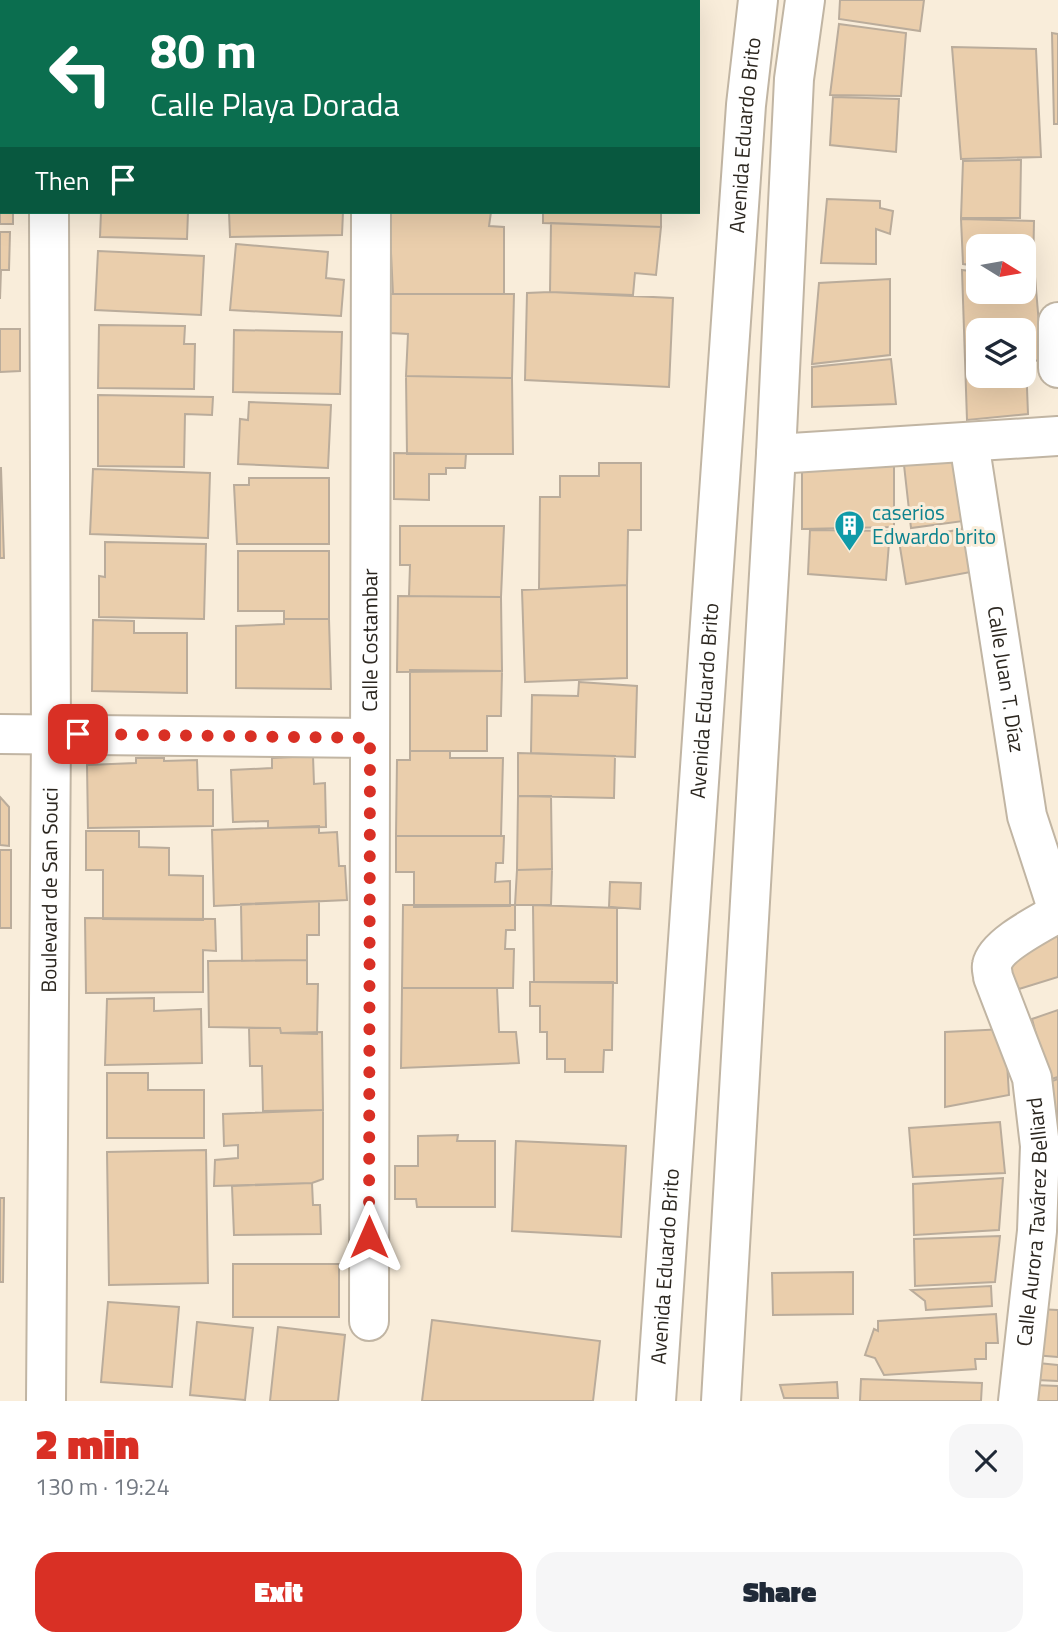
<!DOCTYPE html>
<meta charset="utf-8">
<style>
:root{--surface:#fff;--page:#f6f6f7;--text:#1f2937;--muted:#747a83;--accent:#d93025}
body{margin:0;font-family:"Titillium Web",sans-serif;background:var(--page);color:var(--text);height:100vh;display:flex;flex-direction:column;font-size:26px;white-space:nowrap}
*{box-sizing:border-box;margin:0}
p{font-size:23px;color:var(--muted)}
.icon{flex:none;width:38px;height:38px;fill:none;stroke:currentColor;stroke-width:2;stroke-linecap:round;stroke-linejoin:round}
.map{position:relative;height:1401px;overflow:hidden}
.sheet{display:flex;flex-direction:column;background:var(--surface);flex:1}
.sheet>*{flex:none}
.guide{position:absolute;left:0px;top:0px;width:700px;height:214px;box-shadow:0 7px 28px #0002;background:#0b6e4f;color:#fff;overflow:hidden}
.needle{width:46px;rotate:101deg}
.buttons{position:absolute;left:966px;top:234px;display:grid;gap:14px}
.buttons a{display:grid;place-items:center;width:70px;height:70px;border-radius:14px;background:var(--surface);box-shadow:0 7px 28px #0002;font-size:35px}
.pin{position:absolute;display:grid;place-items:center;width:60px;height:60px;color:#fff;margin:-30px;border-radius:14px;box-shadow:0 4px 10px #0006}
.me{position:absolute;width:77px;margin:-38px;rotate:0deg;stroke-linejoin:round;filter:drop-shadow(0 0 5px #0008)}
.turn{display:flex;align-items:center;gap:24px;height:147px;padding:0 35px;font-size:32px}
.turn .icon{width:91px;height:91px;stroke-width:2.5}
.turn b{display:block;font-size:49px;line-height:60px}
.then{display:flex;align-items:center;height:66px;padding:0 35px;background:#0003;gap:14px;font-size:26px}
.round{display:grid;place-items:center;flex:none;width:74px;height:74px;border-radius:21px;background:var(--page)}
.head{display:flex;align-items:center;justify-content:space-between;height:119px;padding:0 35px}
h1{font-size:42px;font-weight:800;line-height:52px;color:var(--accent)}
.cta{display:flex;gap:14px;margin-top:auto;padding:14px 35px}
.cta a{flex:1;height:80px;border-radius:21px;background:var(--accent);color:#fff;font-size:28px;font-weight:800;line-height:80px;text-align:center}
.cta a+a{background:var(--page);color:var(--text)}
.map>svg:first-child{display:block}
.building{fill:#eaceac;stroke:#baac9b;stroke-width:2;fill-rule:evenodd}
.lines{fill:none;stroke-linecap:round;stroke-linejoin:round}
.minor-casing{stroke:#c1b5a3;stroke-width:42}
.tertiary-casing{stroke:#c1b5a3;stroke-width:42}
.minor{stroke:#fff;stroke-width:38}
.tertiary{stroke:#fff;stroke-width:38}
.route{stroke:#d93025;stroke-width:12;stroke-dasharray:0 21.6}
.labels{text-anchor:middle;stroke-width:6;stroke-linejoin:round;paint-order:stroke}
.street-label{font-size:21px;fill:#2c2720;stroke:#f9edda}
.culture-label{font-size:21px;fill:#0d838f;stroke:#f9edda;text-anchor:start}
</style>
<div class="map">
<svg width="1058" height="1401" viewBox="0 0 1058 1401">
<rect width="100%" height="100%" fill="#f9edda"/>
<!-- building -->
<path class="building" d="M411 0H445L483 2H411Z
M445 0H498V2Z
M613 0H673V2Z
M840 0H924L920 31 839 19Z
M0 14H2V78H0Z
M839 24 906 33 901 96 830 95Z
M1052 33 1058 34V124H1054Z
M952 47 1036 49 1041 157 961 159Z
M833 97 899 99 896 152 830 145Z
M0 149H2V187L0 186Z
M1021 160 1020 218H961L963 161Z
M827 199 880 201V208L893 211 890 234 876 229V264L821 263Z
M0 201 2 212H13V224H0Z
M101 212H188L187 239 100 237Z
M229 212H343L342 235 230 237Z
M389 212H491L489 226 504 227V294H393Z
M543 212H661V227L543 223Z
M961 219 1034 221 1033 274 1024 272V247H978V266L963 264Z
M551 223 661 227 656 275 635 273 633 295 550 292Z
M0 232H10L9 270H1L0 299Z
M236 244 328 252 326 278 344 280 341 316 230 310Z
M98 251 204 256 201 315 95 310Z
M962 270 978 272V292H1024V276L1035 277 1042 360 1026 362 1028 414 967 420ZM978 331H1024V376H978Z
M890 279V355L812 364 819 283Z
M550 292 673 298 669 387 525 380 527 293Z
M388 294H514L512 378 406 376 408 334 390 333Z
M99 325 185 326 184 344H195L194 389 98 388Z
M0 329H20V371L0 372Z
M234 330 342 332 340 394 233 392Z
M891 359 896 404 812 407V367Z
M406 376 512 378 513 454H407Z
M98 395 213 397 212 415 185 414 184 467 98 466Z
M249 402 331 405 328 468 238 464 240 419 248 420Z
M963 449 971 520 911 528 903 456Z
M394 453 466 454 465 468H446V474H429V500L394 499Z
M894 456V527L802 529V457Z
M599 463H641V530H628L627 585 539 589 540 497H560V476H599Z
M0 468H1L4 558H0Z
M93 469 210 473 208 538 90 534Z
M249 478H329V544H237L234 485H249Z
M400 526H504L501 597 409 596 410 565H400Z
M967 528 976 571 906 584 899 541Z
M810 530 890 531 886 580 808 574Z
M105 542 206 544 204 619 99 617V576L105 577Z
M238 551H329V619H284V611H238Z
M627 585V678L525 682 522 590Z
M398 596 501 597 502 671 397 672Z
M284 619H329L331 689 236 688V626L284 624Z
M93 620 134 621V633H187V693L92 691Z
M410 670 502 671 501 716H487V751H410Z
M579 682 637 686 635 757 531 753 532 695 578 696Z
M410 751H450V758H503L501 836H396L397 760H410Z
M518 753 615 756 614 798 518 796Z
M313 756 314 784 325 783 326 827 268 828V821L233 822 231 770 272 768V758Z
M136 758H164V761L197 760 198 790H213V826L88 828 87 765 136 763Z
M518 796H551L552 869 517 870Z
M0 797 9 807V846L0 845Z
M319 826V833L337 832 339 866H345L347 900 214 906 212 830Z
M86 831H139V847L169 848V875L203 876V920L103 919V870H86Z
M396 836H504L503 863H496L495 882 510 881V906L414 907V872H396Z
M0 850H11V928H0Z
M552 869 551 905H515L517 870Z
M610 882 641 883 640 909 609 907Z
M319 901V935H307V960L242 961 241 904Z
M403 905H515V930H506L505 949H514L513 988H402Z
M533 905 617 908V983L534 982Z
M85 918 215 919 216 951 203 950V992L86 993Z
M1058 931V977L1019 989 1003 958Z
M307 960V984H318L317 1034 281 1033 280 1028 209 1027 208 961Z
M530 982H613L612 1050H604L603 1072H565V1059H547V1032H540V1006H530Z
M402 988H497L499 1032H516L519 1063 401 1068Z
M154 998V1011L201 1009 202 1063 105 1065 107 999Z
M1058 1010V1077L1048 1080 1032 1019Z
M249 1028H280L281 1033 322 1032 323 1110 263 1111 262 1066H250Z
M1005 1029 1009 1095 945 1107V1032Z
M107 1073H148V1090H204V1138H107Z
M1058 1079V1131L1051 1132 1041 1085Z
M323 1110V1179L312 1183 214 1186 215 1160 238 1158V1145L224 1146 223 1114Z
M1000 1122 1005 1173 913 1177 909 1128Z
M458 1135 457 1141H495V1207H417L416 1199H395V1166H418V1136Z
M516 1141 626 1146 621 1237 512 1231Z
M206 1150 208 1283 109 1285 107 1152Z
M1003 1178 999 1230 914 1235 913 1184Z
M312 1183 313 1205H320L321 1234 234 1235 232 1186Z
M0 1198H4L3 1282H0Z
M1000 1236 995 1282 915 1286 914 1239Z
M233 1264H339V1317H233Z
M853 1272V1314L773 1315 772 1273Z
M991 1286 992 1306 926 1310 925 1301 911 1290Z
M108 1302 179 1307 172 1387 101 1382Z
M1037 1309 1058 1310V1357L1034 1355Z
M996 1314 998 1343H986V1359H975L976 1369 884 1375 875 1358 865 1355 874 1329 878 1331V1321Z
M432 1320 600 1341 593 1401H422Z
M197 1322 253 1328 245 1400 190 1395Z
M278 1327 345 1335 338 1401H270Z
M1038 1363 1058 1365V1381L1037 1380Z
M861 1379 982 1383 981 1401H860Z
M837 1382 838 1398H784L780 1385Z
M1033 1385 1058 1386V1401H1032Z"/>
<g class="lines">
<defs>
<g id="minor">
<path d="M49 2V0"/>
<path d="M379 2V0"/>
<path d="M0 134H2"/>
<path d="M1058 322V368"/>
<path id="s1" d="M969 442 1027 816 1058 911"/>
<path d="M776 454 1058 436"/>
<path d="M0 734 370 738"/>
<path id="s2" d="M369 1321 371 212"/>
<path id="s3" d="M46 1401 51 734 49 212"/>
<path id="s4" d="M1018 1401 1037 1231 1040 1146 1032 1078 993 977C993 973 991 969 992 965 996 945 1041 923 1058 913"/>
</g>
<g id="tertiary">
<path id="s5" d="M656 1401 746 105 758 0"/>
<path d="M721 1401 776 454 794 79 805 0"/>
</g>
</defs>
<!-- minor casing -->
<use href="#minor" class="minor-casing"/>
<!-- tertiary casing -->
<use href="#tertiary" class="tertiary-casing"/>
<!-- minor -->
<use href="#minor" class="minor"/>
<!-- tertiary -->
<use href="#tertiary" class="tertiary"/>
</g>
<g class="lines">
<!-- route -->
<path class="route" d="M78 734 370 738 369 1237"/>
</g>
<!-- icons -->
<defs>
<symbol id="building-pin" viewBox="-11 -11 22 30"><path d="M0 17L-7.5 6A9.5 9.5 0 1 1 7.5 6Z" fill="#0f9aa8" stroke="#f9edda"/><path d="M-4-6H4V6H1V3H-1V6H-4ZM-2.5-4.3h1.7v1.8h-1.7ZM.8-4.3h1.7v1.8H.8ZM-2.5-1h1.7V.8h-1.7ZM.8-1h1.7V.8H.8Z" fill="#fff"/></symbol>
</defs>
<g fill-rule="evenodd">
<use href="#building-pin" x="832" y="508" width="35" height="47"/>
</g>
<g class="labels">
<!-- street labels -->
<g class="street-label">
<text dy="7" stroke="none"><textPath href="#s5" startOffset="1269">Avenida Eduardo Brito</textPath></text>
<text dy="7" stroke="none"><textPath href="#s2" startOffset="681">Calle Costambar</textPath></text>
<text dy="7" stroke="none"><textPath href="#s1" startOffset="240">Calle Juan T. Díaz</textPath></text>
<text dy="7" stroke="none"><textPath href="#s5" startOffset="702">Avenida Eduardo Brito</textPath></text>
<text dy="7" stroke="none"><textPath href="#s3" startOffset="511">Boulevard de San Souci</textPath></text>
<text dy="7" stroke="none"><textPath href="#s4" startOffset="180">Calle Aurora Tavárez Belliard</textPath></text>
<text dy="7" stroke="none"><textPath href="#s5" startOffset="135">Avenida Eduardo Brito</textPath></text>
</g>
<!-- culture labels -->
<g class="culture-label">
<text x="872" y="520">caserios<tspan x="872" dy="24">Edwardo brito</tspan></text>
</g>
</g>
</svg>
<div class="buttons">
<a><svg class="needle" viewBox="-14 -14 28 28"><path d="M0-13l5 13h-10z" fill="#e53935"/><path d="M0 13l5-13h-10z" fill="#747a83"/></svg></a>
<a><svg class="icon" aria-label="layers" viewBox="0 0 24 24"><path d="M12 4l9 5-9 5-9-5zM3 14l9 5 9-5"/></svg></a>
</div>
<div class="pin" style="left:78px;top:734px;background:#d93025"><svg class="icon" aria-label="arrive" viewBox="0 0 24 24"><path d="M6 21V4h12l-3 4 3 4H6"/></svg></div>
<svg class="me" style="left:369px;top:1237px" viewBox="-20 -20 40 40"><path d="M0-17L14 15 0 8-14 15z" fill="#d93025" stroke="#fff" stroke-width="4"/></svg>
<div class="guide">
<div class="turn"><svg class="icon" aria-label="left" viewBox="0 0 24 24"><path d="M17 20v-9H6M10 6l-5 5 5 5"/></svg><div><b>80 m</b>Calle Playa Dorada</div></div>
<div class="then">Then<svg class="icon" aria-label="arrive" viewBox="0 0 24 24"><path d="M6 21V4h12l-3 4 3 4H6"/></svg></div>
</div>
</div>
<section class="sheet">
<div class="head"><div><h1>2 min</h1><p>130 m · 19:24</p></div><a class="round"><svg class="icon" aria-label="close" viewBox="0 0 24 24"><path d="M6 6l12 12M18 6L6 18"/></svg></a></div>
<div class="cta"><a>Exit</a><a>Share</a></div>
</section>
